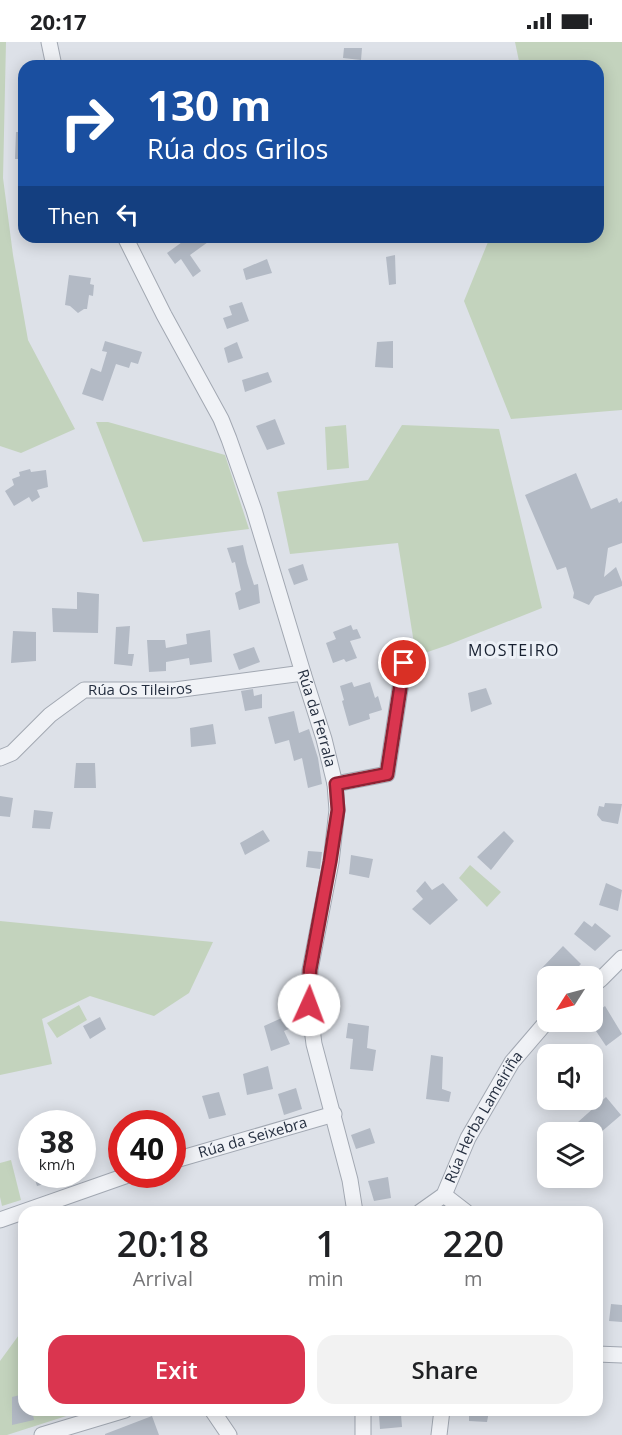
<!DOCTYPE html>
<meta charset="utf-8">
<style>
:root{--surface:#fff;--page:#f2f2f2;--text:#202124;--muted:#757577;--accent:#da354f}
body{margin:0;font-family:"Open Sans",sans-serif;background:var(--page);color:var(--text);height:100vh;display:flex;flex-direction:column;font-size:22px;white-space:nowrap}
*{box-sizing:border-box;margin:0}
p{font-size:20px;color:var(--muted)}
.icon{flex:none;width:33px;height:33px;fill:none;stroke:currentColor;stroke-width:2;stroke-linecap:round;stroke-linejoin:round}
.map{position:relative;flex:1;overflow:hidden}
.details{position:absolute;left:18px;top:1164px;width:585px;height:210px;display:flex;flex-direction:column;background:var(--surface);border-radius:18px;box-shadow:0 3px 15px #0003}
.details>*{flex:none}
.top-card{position:absolute;left:18px;top:18px;width:586px;height:183px;border-radius:18px;box-shadow:0 3px 15px #0003;background:#1a4fa0;color:#fff;overflow:hidden}
.needle{width:39px;rotate:234deg}
.controls{position:absolute;left:537px;top:924px;display:grid;gap:12px}
.controls a{display:grid;place-items:center;width:66px;height:66px;border-radius:12px;background:var(--surface);box-shadow:0 3px 15px #0003;font-size:30px}
.speed{position:absolute;left:18px;top:1068px;display:flex;gap:12px;font-size:30px;font-weight:700;text-align:center}
.speed>*{display:grid;place-content:center;width:78px;height:78px;border-radius:50%;background:var(--surface);box-shadow:0 3px 15px #0003;line-height:1}
.speed small{font-size:15px;font-weight:400}
.speed .limit{border:9px solid #d22;background:#fff;color:#111}
.pin{position:absolute;display:grid;place-items:center;width:51px;height:51px;color:#fff;margin:-26px;border:3px solid #fff;border-radius:50%;box-shadow:0 2px 6px #0007}
.me{position:absolute;width:66px;margin:-33px;rotate:2deg;stroke-linejoin:round;filter:drop-shadow(0 0 4px #0008)}
.turn{display:flex;align-items:center;gap:21px;height:126px;padding:0 30px;font-size:27px}
.turn .icon{width:78px;height:78px;stroke-width:2.5}
.turn b{display:block;font-size:42px;line-height:51px}
.then{display:flex;align-items:center;height:57px;padding:0 30px;background:#0003;gap:12px;font-size:22px}
.eta{display:flex;justify-content:space-evenly;align-items:center;height:102px;text-align:center}
.eta b{font-size:36px;font-weight:600;line-height:42px}
.primary-button{display:flex;gap:12px;margin-top:auto;padding:12px 30px}
.primary-button a{flex:1;height:69px;border-radius:18px;background:var(--accent);color:#fff;font-size:24px;font-weight:600;line-height:69px;text-align:center}
.primary-button a+a{background:var(--page);color:var(--text)}
.status{display:flex;justify-content:space-between;align-items:center;height:42px;padding:0 30px;background:var(--surface);direction:ltr}
.status svg{height:16px;fill:currentColor}
.map>svg:first-child{display:block}
.green{fill:#c3d3bd}
.building{fill:#b3bac5}
.lines{fill:none;stroke-linecap:round;stroke-linejoin:round}
.minor-casing{stroke:#a2a8b2;stroke-width:17}
.minor{stroke:#f0f2f6;stroke-width:15}
.route-casing{stroke:#8e2233;stroke-width:15}
.route{stroke:#da354f;stroke-width:10}
.labels{text-anchor:middle;stroke-width:6;stroke-linejoin:round;paint-order:stroke}
.street-label{font-size:15px;fill:#252f40;stroke:#ecf0f6}
.neighbourhood-label{font-size:16px;letter-spacing:1.5px;fill:#172030;stroke:#ecf0f6}
</style>
<div class="status"><b>20:17</b><svg viewBox="0 0 49 12"><path d="M0 12V9h3v3zM5 12V6h3v6zM10 12V3h3v9zM15 12V0h3v12zM26 1h20v11H26zM47 4h2v5h-2z"/></svg></div>
<div class="map">
<svg width="622" height="1393" viewBox="0 0 622 1393">
<rect width="100%" height="100%" fill="#dde1e8"/>
<!-- green -->
<path class="green" d="M0 0H6L3 136 13 213 28 298 75 387 21 411 0 404Z
M515 0H622V368L511 377 464 259 490 195H598V24H520Z
M108 380 225 413 249 487 143 500 96 380Z
M346 383 349 426 327 428 325 385Z
M402 383 499 387 542 566 448 603 416 614 398 501 290 512 277 450 368 438Z
M470 823 501 850 487 865 459 836Z
M0 879 213 900 189 951 154 974 90 954 42 977 52 1022 0 1033Z
M79 963 87 978 57 996 47 981Z
M11 1118 21 1158 2 1164 0 1155V1121Z
M24 1286V1368H85L7 1393H0V1319Z"/>
<!-- building -->
<path class="building" d="M344 6H362L361 18 343 16Z
M16 90H24V117H15Z
M189 195H215L190 213 201 229 193 235 181 217 175 222 167 211Z
M395 213 396 242 389 243 386 215Z
M267 217 272 231 246 238 243 227Z
M69 233 91 236 90 242 94 243 93 254 89 253 87 267H84L78 271 70 264 65 263Z
M242 260 249 279 227 287 223 276 232 273 229 264Z
M105 299 142 310 138 322 131 320 129 326 116 322 103 359 82 352 91 326 101 330 107 310 102 309Z
M393 299V326L375 325 377 300Z
M237 300 243 316 228 321 224 306Z
M268 330 272 340 245 350 242 338Z
M275 377 285 402 267 408 256 384Z
M30 427 31 430 46 428 48 445 37 448 40 455 32 460 29 455 14 464 5 449 14 443 12 437 20 434 19 430Z
M576 431 591 467 617 456 619 461 622 459V501L608 506 604 535 616 525 622 540V544L595 554 589 563 573 556 574 551 566 525 557 528 525 453Z
M243 503 247 521 254 543 258 542 260 561 239 568 235 551 241 548 235 520 232 521 227 506Z
M303 522 308 538 294 543 288 527Z
M77 550 99 552 98 591 53 590 52 566 77 567Z
M351 583 353 588 357 587 361 596 350 599 357 616 346 620 344 617 333 621 326 601 336 597 333 590Z
M130 584 128 612H134L132 624 114 622 116 585Z
M210 588 212 620 190 623 189 616 166 620V629L149 630 147 598H165L166 606 187 602 186 592Z
M13 589 36 590V619L11 621Z
M254 605 260 620 239 628 233 612Z
M352 640 354 645 370 640 375 656 378 654 382 668 369 672 370 677 349 684 342 659 344 658 340 644Z
M486 646 492 662 471 670 468 651Z
M253 647 254 654 262 652V666L245 669 241 649Z
M294 669 299 691 309 687 318 716 322 742 308 746 302 716 294 719 289 698 275 702 268 675Z
M213 682 216 702 191 705 190 686Z
M76 721H95L96 746H74Z
M0 754 13 756 10 775 0 774Z
M605 761 622 762 618 782 602 779 597 773 599 764 604 765Z
M34 768 53 770 50 787 32 786Z
M263 788 270 799 245 813 240 801Z
M504 789 514 799 491 828 477 815Z
M308 809 322 810 320 827 306 825Z
M351 813 373 817 369 836 349 832Z
M425 839 432 848 443 841 458 858 430 883 412 867 423 857 416 849Z
M606 841 622 848 618 869 599 863Z
M584 879 592 885 595 881 611 894 595 909 574 892Z
M563 904 581 922 569 934H545L540 928Z
M605 964 622 992 606 1004 592 983V974Z
M286 974 291 986 284 989 290 1002 271 1009 264 984Z
M100 975 106 987 90 997 83 984Z
M348 981 369 984 367 1006 376 1008 373 1029 350 1027 353 997 346 996Z
M431 1013 443 1015 442 1047 451 1050 449 1060 426 1057Z
M268 1024 273 1047 247 1053 243 1032Z
M296 1046 302 1067 284 1073 278 1052Z
M219 1050 226 1073 209 1077 202 1054Z
M606 1055 621 1073 593 1097 592 1090H588L578 1080Z
M370 1086 375 1101 356 1107 351 1093Z
M33 1132H69V1135L37 1144Z
M388 1135 391 1156 374 1159 368 1139Z
M611 1262 622 1263V1280L609 1279Z
M24 1352V1368H32L34 1378 12 1383V1355Z
M469 1368 489 1369 487 1380 469 1379Z
M401 1372 402 1385 380 1387 379 1373Z
M152 1374 159 1393H105V1392Z"/>
<g class="lines">
<defs>
<g id="minor">
<path d="M49 0 54 24"/>
<path id="s1" d="M125 195 164 273 221 377 229 397 254 468 303 631 324 697 335 742 337 768 331 820 310 928 309 963 314 1002 350 1138 355 1170"/>
<path id="s2" d="M0 716 12 711 50 673 84 648H175L303 631"/>
<path d="M335 742 387 732 404 621"/>
<path d="M592 944 601 937 622 916"/>
<path id="s3" d="M172 1119 334 1072"/>
<path d="M444 1153 466 1170"/>
<path id="s4" d="M420 1170 444 1153 468 1096 512 1020 548 978"/>
<path d="M0 1178 131 1132"/>
<path d="M597 1312 622 1313"/>
<path d="M212 1368 229 1393"/>
<path d="M363 1368V1393"/>
<path d="M42 1393 125 1368"/>
<path d="M439 1393 442 1368"/>
</g>
</defs>
<!-- minor casing -->
<use href="#minor" class="minor-casing"/>
<!-- minor -->
<use href="#minor" class="minor"/>
</g>
<g class="lines">
<defs>
<path id="route" d="M309 963 310 928 330 820 338 768 336 742 387 732 404 621"/>
</defs>
<!-- route casing -->
<use href="#route" class="route-casing"/>
<!-- route -->
<use href="#route" class="route"/>
</g>
<g class="labels">
<!-- street labels -->
<g class="street-label">
<text dy="5" stroke="none"><textPath href="#s2" startOffset="165">Rúa Os Tileiros</textPath></text>
<text dy="5" stroke="none"><textPath href="#s1" startOffset="520">Rúa da Ferrala</textPath></text>
<text dy="5" stroke="none"><textPath href="#s4" startOffset="117">Rúa Herba Lameiriña</textPath></text>
<text dy="5" stroke="none"><textPath href="#s3" startOffset="84">Rúa da Seixebra</textPath></text>
</g>
<!-- neighbourhood labels -->
<g class="neighbourhood-label">
<text x="514" y="614">MOSTEIRO</text>
</g>
</g>
</svg>
<div class="controls">
<a><svg class="needle" viewBox="-14 -14 28 28"><path d="M0-13l5 13h-10z" fill="#e53935"/><path d="M0 13l5-13h-10z" fill="#757577"/></svg></a>
<a><svg class="icon" aria-label="sound" viewBox="0 0 24 24"><path d="M4 9h4l5-4v14l-5-4H4zM17 9q2 3 0 6"/></svg></a>
<a><svg class="icon" aria-label="layers" viewBox="0 0 24 24"><path d="M12 4l9 5-9 5-9-5zM3 14l9 5 9-5"/></svg></a>
</div>
<div class="speed"><div>38<small>km/h</small></div><div class="limit">40</div></div>
<div class="pin" style="left:404px;top:621px;background:#d93025"><svg class="icon" aria-label="arrive" viewBox="0 0 24 24"><path d="M6 21V4h12l-3 4 3 4H6"/></svg></div>
<svg class="me" style="left:309px;top:963px" viewBox="-20 -20 40 40"><circle r="19" fill="#fff"/><path d="M0-13L10 11 0 6-10 11z" fill="#da354f"/></svg>
<div class="top-card">
<div class="turn"><svg class="icon" aria-label="right" viewBox="0 0 24 24"><path d="M7 20v-9h11M14 6l5 5-5 5"/></svg><div><b>130 m</b>Rúa dos Grilos</div></div>
<div class="then">Then<svg class="icon" aria-label="left" viewBox="0 0 24 24"><path d="M17 20v-9H6M10 6l-5 5 5 5"/></svg></div>
</div>
<section class="details">
<div class="eta">
<div><b>20:18</b><p>Arrival</p></div>
<div><b>1</b><p>min</p></div>
<div><b>220</b><p>m</p></div>
</div>
<div class="primary-button"><a>Exit</a><a>Share</a></div>
</section>
</div>
